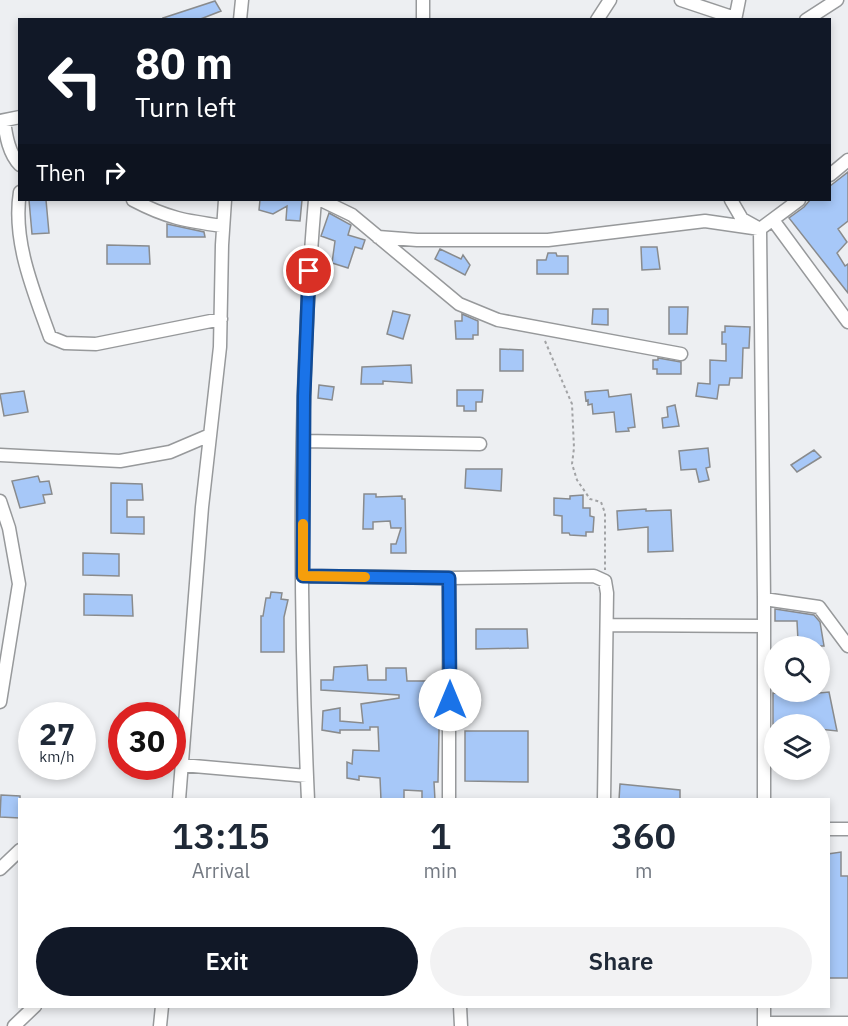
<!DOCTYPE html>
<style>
:root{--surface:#fff;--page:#f2f2f3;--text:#1f2937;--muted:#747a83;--accent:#111827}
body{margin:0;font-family:"IBM Plex Sans",sans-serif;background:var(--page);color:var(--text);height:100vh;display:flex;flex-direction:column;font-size:22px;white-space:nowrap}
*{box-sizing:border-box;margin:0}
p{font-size:20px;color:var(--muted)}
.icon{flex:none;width:33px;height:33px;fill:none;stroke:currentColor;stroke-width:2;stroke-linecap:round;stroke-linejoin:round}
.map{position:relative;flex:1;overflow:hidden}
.sheet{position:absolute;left:18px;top:798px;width:812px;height:210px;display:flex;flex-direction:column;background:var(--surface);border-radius:0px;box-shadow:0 3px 9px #0003}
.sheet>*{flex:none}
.banner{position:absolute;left:18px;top:18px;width:813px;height:183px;border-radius:0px;box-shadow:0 3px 9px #0003;background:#111827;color:#fff;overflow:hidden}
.fabs{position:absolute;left:764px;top:636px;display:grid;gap:12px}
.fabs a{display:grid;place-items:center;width:66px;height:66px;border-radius:50%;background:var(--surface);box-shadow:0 3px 9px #0003;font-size:30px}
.speed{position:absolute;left:18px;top:702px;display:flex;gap:12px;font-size:30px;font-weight:700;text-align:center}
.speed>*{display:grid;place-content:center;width:78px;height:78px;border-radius:50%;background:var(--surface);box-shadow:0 3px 9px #0003;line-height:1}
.speed small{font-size:15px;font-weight:400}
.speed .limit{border:9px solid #d22;background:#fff;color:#111}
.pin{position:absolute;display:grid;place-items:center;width:51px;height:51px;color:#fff;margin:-26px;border:3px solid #fff;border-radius:50%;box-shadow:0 2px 6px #0007}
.me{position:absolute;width:66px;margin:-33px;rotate:0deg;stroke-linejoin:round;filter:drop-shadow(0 0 4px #0008)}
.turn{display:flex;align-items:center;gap:21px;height:126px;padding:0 18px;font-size:27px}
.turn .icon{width:78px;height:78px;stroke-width:2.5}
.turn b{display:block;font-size:42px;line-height:51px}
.then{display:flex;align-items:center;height:57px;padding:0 18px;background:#0003;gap:12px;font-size:22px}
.eta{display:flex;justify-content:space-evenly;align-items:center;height:102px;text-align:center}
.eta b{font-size:36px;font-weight:600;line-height:42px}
.action{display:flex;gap:12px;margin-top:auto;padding:12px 18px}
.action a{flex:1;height:69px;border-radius:36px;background:var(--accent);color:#fff;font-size:24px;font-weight:600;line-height:69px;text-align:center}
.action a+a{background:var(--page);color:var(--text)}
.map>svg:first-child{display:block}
.building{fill:#a7c8f8;stroke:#898b8d;stroke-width:1.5}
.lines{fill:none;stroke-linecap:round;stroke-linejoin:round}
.street-casing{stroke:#97999b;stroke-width:15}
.path{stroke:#a2a3a5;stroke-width:2;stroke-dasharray:3 3;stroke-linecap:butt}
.street{stroke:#fff;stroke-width:12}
.route-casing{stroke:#114b97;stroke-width:15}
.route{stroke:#1a73e8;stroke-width:10}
.slow{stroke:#f59e0b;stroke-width:10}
</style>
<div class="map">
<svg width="848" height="1026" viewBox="0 0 848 1026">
<rect width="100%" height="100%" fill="#edeff2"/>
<!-- building -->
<path class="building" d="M215 1 221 11 198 20H164L163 18Z
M848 172V221L838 229 847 242 837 253 845 266 848 264V293L789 218 804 207 810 200H830V186Z
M29 200H46L49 233 32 234Z
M260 200H302L300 221 286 220 287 206 273 214 259 210Z
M329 213 351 225 348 235 365 240 362 249 355 247 348 268 332 263 335 241 321 236Z
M167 224 204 232 205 237H167Z
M107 245 149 246 150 264H107Z
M641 247H657L660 269 642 270Z
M440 249 461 259 463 255 470 265 465 275 435 259Z
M548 253H556L557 256H568V274H537V260H546Z
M669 307H688L687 334H669Z
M593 309H608V325L592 324Z
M393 311 410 315 403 339 387 334Z
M462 314 478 321V335H473V339H456L455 321H462Z
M725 326 750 327 749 348H743L742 378H730L729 385H719L717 399 696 396 698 383 710 384V360L726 361V344H722V332H725Z
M500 349 523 350V371H500Z
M658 358 681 362V374H657V369H653V360H658Z
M411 365 412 383 383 381V384H361L362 367Z
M319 385 334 387 332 400 318 398Z
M457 390H483L482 402H476V411H464V406H457Z
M608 390 609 397 631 394 635 427 628 428 629 431 616 432 614 412 593 414 592 404 588 405V400L586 401 585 392Z
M24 391 28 412 4 416 0 394Z
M675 405 679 426 663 428 662 418 668 417 667 407Z
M708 448 710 467 706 468 709 480 699 482 696 469 681 470 679 451Z
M814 450 821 457 797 472 791 465Z
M466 469H502L501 491 465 488Z
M38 476 40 482 49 481 52 494 43 495 45 503 20 508 12 481Z
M111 483 142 484 143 500H127V517H144V534L111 533Z
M364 494H376V497L402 496V499H405L406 553H391V544H396L401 528H391L390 521 373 522V529H363Z
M583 495V508H590V516L594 517 593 532H586V536L570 535 569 533H562V516L554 515V498L570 499V496Z
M646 509V511L671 510 673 551 648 552V527L618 530 617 511Z
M83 553 119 554V576L83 575Z
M271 592 282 593 281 599 288 600 284 617V652H261V616H263L266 598H270Z
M84 594 132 595 133 616 84 615Z
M775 609 814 615 820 622 824 646H797L798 641 797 621H775Z
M476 629H527L528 648 476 649Z
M367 665 368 680H386V668H406L407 681H440L438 782H434L435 800H422V791L404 790V800H381L380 778 359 776V780L347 778V762L352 764 353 750 379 751 378 727H370V730H340V733L322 730 323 711 340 708V721L363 723 361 704 399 698V695L321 690V680H333L334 667Z
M829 692 837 731 819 729V724H773V693L809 694Z
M465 731H528V782L465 781Z
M620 784 680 790V800H619Z
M1 795 20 796V818L0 817Z
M841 852V876H848V978H828V854Z"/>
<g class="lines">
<defs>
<path id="street" d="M423 0V20
M681 0 735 18
M240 20 242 0
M597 20 610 0
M735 20 739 0
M806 20 837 0
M0 121 20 117
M4 121C6 136 9 154 20 165
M830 175 848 160
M20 192C12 241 34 292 50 337L65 343 96 344 221 319
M133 200C167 218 186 221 223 226
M321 200 352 215 459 304 498 320 681 354
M799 200 760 229 764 599 819 607 848 646
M773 220 848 322
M378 237 417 240H548L705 221 760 229 742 219 731 200
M303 441 480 444
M0 455 120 461 170 452 210 435
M0 501 9 528 19 584 0 702
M303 576 449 578 594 576 605 581 607 593 604 800
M449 578V800
M764 599V800
M607 625 764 626
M182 765 307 776
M179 800 202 507 220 347 222 245 225 200
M308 800C299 600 298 399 315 200
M828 829H848
M0 869 20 850
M460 1006 461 1026
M764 1023H848
M14 1026 35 1006
M160 1026 162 1006
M764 1026V1006"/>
</defs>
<!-- street casing -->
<use href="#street" class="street-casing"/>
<!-- path -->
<path class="path" d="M545 341 572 404 574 448 572 464 577 480 590 499 601 502 605 513V570"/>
<!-- street -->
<use href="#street" class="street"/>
</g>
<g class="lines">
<defs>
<path id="route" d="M309 271 304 396 303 576 449 578 450 700"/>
</defs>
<!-- route casing -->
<use href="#route" class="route-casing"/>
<!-- route -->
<use href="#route" class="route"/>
<!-- slow -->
<path class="slow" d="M303 524V576L365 577"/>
</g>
</svg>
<div class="fabs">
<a><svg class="icon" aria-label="search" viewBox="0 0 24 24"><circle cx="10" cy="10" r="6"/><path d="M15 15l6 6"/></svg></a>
<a><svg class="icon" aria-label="layers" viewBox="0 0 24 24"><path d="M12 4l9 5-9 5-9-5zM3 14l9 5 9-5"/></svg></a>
</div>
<div class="speed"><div>27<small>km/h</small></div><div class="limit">30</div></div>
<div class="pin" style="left:309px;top:271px;background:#d93025"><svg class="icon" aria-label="arrive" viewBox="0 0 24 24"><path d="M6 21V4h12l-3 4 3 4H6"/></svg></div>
<svg class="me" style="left:450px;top:700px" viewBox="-20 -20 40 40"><circle r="19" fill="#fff"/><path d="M0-13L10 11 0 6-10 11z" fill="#1a73e8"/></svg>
<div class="banner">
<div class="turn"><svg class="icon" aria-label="left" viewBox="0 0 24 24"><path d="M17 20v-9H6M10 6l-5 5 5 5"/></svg><div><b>80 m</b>Turn left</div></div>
<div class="then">Then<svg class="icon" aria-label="right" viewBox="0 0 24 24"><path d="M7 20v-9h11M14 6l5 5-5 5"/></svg></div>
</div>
<section class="sheet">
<div class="eta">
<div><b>13:15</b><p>Arrival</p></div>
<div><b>1</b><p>min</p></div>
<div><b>360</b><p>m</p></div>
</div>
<div class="action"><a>Exit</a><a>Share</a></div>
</section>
</div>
